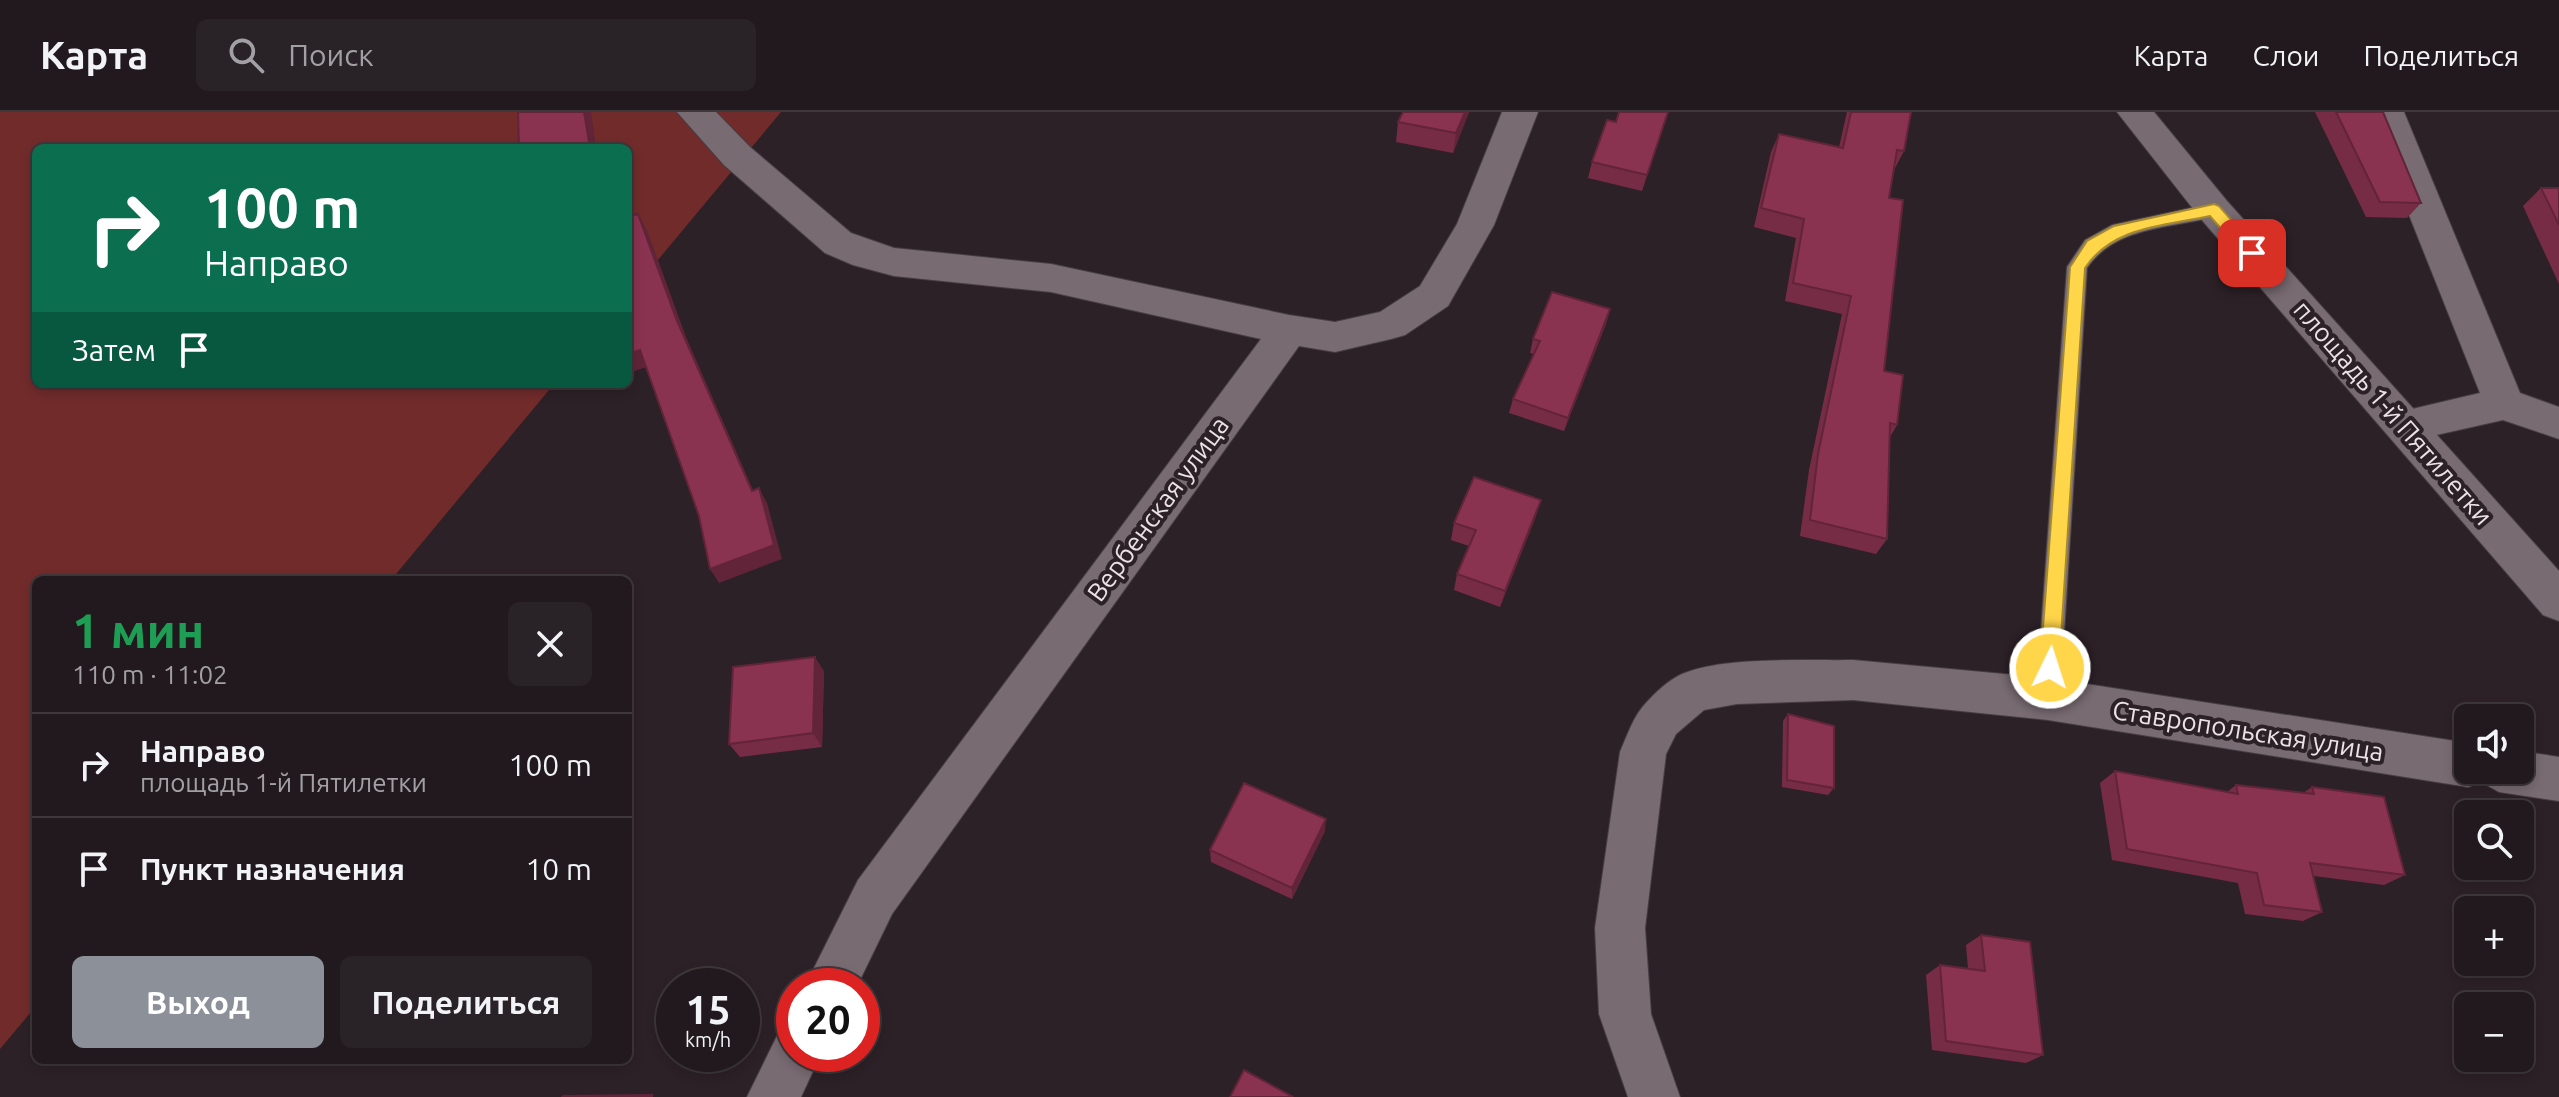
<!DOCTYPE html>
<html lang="ru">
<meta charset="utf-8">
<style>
:root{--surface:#21191d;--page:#292226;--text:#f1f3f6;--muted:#a2a0a4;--line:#3e383b;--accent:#8c9099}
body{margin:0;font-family:Ubuntu,sans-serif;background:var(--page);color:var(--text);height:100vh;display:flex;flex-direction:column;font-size:30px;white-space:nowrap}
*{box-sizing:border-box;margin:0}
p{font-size:26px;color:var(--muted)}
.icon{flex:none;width:44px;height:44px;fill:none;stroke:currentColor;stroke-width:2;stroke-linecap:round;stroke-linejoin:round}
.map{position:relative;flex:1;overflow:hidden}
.details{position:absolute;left:32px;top:464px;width:600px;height:488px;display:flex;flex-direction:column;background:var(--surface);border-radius:12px;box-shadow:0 4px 12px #0003,0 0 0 2px var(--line)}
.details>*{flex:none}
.hud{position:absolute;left:32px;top:32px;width:600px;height:244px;border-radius:12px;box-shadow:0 4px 12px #0003,0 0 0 2px var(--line);background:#0b6e4f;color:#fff;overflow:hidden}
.buttons{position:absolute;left:2454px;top:592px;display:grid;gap:16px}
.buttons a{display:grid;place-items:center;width:80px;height:80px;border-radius:12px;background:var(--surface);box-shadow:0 4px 12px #0003,0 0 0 2px var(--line);font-size:40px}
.speed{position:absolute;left:656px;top:856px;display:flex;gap:16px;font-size:40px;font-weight:700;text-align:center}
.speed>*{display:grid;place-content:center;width:104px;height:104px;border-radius:50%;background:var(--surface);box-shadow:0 4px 12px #0003,0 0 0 2px var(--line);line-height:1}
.speed small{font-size:20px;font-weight:400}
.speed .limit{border:12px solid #d22;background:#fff;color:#111}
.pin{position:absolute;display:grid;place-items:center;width:68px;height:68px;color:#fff;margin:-34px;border-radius:16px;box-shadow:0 4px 12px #0006}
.me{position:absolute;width:88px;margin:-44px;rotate:4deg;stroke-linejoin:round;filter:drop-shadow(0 0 6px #0008)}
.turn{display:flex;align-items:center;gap:28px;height:168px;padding:0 40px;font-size:36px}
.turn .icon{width:104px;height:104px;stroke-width:2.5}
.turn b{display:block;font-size:56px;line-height:68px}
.then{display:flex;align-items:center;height:76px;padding:0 40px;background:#0003;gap:16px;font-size:30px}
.round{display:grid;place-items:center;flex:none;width:84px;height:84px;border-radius:12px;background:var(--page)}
.head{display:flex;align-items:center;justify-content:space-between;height:136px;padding:0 40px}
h1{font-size:48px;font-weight:700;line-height:60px;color:#1e9e55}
.cta{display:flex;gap:16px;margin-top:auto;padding:16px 40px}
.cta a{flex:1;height:92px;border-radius:12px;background:var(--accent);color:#fff;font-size:32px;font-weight:700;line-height:92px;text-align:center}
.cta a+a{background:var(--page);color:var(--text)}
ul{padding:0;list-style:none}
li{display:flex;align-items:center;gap:24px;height:104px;padding:0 40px;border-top:2px solid var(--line)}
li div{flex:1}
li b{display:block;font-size:30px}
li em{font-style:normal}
header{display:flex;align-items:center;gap:48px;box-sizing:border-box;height:112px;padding:0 40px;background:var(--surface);border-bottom:2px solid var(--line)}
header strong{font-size:38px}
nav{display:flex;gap:44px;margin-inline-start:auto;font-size:28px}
.search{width:560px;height:72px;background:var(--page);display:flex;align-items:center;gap:20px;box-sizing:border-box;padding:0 28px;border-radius:12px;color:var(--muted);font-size:30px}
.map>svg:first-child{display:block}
.green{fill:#712b2b}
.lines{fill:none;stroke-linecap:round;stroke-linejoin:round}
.service-casing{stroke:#473e44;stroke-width:2}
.minor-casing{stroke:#473e44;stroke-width:2}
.secondary-casing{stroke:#473e44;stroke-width:2}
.service{fill:#786b72;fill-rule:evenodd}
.minor{fill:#786b72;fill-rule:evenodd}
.secondary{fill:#786b72;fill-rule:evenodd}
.wall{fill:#772c45}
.shaded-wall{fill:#612438}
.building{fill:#8a3350;stroke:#612438;stroke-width:2}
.route{fill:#ffd54a;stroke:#a68a30;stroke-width:2}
.labels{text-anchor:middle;stroke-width:8;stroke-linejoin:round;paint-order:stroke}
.street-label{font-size:26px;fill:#eae2e7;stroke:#2c2127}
</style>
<header>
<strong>Карта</strong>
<div class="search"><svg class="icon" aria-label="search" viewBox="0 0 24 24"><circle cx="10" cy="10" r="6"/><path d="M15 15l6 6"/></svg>Поиск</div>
<nav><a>Карта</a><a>Слои</a><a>Поделиться</a></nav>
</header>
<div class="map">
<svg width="2559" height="985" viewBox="0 0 2559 985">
<rect width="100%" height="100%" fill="#2c2127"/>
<!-- green -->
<path class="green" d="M0 0H781L628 184V36H36V272H554L391 468H36V894L0 937Z"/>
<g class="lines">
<defs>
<path id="service" d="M2214 91 2221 93 2224 98 2221 103C2174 117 2117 112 2087 156L2060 587 2057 595 2048 598 2039 595 2036 587 2067 155 2085 128 2112 113Z"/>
<path id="minor" d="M677 0H716L750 35 851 121 894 136 1051 152 1289 203 1335 210 1380 200 1420 174 1457 112 1502 0H1538L1494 113 1448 194 1405 223 1391 227 1335 240 1299 234 892 802 857 874H805L858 768 1261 227 1051 180 894 164 853 153 825 141 724 53Z
M2368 0H2404L2520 281 2559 295V327L2503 308 2405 330 2391 326 2385 314 2391 302 2480 281Z
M1853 548 2048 566 2468 631V658H2520V639L2559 645V689L2499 680 2481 670 2468 675 2048 608 1853 588 1737 592 1704 598 1676 622 1666 642 1645 816 1651 902 1680 985H1628L1599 902 1595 816 1620 640C1627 624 1634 603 1646 591 1655 581 1668 569 1680 563 1721 544 1806 549 1853 548Z
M794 916V942H821L801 985H747L777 924Z"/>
<path id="secondary" d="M2117 0H2154L2227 89 2559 459V509L2543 503 2201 107Z"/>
</defs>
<!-- service casing -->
<use href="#service" class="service-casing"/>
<!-- minor casing -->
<use href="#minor" class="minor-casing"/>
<!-- secondary casing -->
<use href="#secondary" class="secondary-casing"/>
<!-- service -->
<use href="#service" class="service"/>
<!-- minor -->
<use href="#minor" class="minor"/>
<!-- secondary -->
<use href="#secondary" class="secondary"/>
</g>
<!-- wall -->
<path class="wall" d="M1403 0H1469L1453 41 1396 30 1398 10Z
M1668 0 1642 79 1588 66 1592 50 1616 10Z
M1847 0H1911L1904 39 1894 58 1889 86 1884 259 1897 313 1890 325 1887 427 1876 442 1800 424 1809 358 1842 202 1785 189 1796 126 1754 115 1771 40 1779 22 1839 35Z
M2315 0H2383L2421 91 2407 106 2366 105Z
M2541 76H2559V172L2523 94Z
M1610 197 1606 212 1564 319 1509 301 1513 287 1534 242 1530 241 1533 227Z
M1536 404 1500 495 1454 478 1457 462 1469 434 1451 428 1454 411Z
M824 559 822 635 740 645 729 632Z
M1788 602 1834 676 1828 683 1782 675 1783 609Z
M2115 659 2227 680 2236 673 2303 681 2312 675 2405 763 2384 773 2314 764 2322 800 2303 809 2245 802 2238 771 2112 748 2100 671Z
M1325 719 1292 787 1211 750 1210 738Z
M1981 823 2043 943 2026 951 1932 938 1926 863 1940 853 1968 857 1966 833Z"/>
<!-- shaded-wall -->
<path class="shaded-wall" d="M584 0H591L596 36H590Z
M1465 0H1469L1453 41 1456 21Z
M638 102 647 118 686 225 760 394 752 379 677 209Z
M1610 197 1606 212 1564 319 1568 306Z
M640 238 649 254 632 260 628 254V242Z
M759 376 767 391 782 447 719 471 710 457Z
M1541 388 1536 404 1500 495 1505 479Z
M815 545 824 559 822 635 813 621Z
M1326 707 1325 719 1292 787V776Z"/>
<!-- building -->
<path class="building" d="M518 0H584L590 36H543L542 34 534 36H519Z
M1403 0H1465L1456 21 1398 10Z
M1619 0H1668L1647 63 1592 50 1607 8 1616 10Z
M1851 0H1911L1904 39 1897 38 1889 86 1903 88 1884 259 1903 263 1897 313 1890 311 1887 427 1810 408 1818 342 1851 184 1793 171 1804 107 1761 96 1779 22 1843 36Z
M2336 0H2383L2421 91 2380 90Z
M2541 76H2559V113Z
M638 102 677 209 752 379 759 376 774 433 710 457 699 404 640 238 628 242V105Z
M1552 180 1610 197 1568 306 1513 287 1540 229 1533 227Z
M1474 365 1541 388 1505 479 1457 462 1476 418 1454 411Z
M815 545 813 621 729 632 733 555Z
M1788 602 1834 614V676L1787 668Z
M2115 659 2238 682 2236 673 2314 682 2312 675 2384 685 2405 763 2310 751 2322 800 2264 793 2257 761 2127 737Z
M1244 671 1326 707 1292 776 1210 738Z
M1981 823 2030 830 2043 943 1946 929 1940 853 1985 859Z
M1244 958 1293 985H1230Z
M652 983V985H562L563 984Z"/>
<!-- route -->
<path class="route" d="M2214 92 2219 94 2257 137V145H2246L2210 104C2164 114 2113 114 2085 156L2059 556 2056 562 2050 564 2043 562 2040 556 2070 155 2087 129 2114 114Z"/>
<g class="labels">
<!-- street labels -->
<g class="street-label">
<text transform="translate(2393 301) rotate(49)" y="9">площадь 1-й Пятилетки</text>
<text transform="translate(1158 397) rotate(-54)" y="9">Вербенская улица</text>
<text transform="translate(2248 619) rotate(9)" y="9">Ставропольская улица</text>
</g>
</g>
</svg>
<div class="buttons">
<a><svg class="icon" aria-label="sound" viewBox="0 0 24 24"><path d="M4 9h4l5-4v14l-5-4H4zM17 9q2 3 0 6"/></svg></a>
<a><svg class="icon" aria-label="search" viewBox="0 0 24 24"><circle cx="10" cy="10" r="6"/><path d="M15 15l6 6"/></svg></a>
<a>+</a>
<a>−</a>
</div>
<div class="speed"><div>15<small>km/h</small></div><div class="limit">20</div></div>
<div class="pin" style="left:2252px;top:141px;background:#d93025"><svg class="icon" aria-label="arrive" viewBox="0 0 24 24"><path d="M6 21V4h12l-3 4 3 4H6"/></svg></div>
<svg class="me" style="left:2050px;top:556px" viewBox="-20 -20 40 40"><circle r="17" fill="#ffd54a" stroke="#fff" stroke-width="3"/><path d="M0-11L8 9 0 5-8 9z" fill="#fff"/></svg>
<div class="hud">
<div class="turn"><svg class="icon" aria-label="right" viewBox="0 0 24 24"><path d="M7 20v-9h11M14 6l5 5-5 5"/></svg><div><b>100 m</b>Направо</div></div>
<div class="then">Затем<svg class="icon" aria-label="arrive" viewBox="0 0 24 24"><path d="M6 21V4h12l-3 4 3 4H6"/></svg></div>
</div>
<section class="details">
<div class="head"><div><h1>1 мин</h1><p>110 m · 11:02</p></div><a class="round"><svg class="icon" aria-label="close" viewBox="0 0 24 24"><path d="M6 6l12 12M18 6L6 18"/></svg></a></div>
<ul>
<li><svg class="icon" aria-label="right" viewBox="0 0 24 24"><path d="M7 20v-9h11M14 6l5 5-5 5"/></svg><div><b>Направо</b><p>площадь 1-й Пятилетки</p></div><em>100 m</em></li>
<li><svg class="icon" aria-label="arrive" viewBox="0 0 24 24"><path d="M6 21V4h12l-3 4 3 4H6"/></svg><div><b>Пункт назначения</b></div><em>10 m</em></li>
</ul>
<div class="cta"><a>Выход</a><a>Поделиться</a></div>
</section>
</div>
